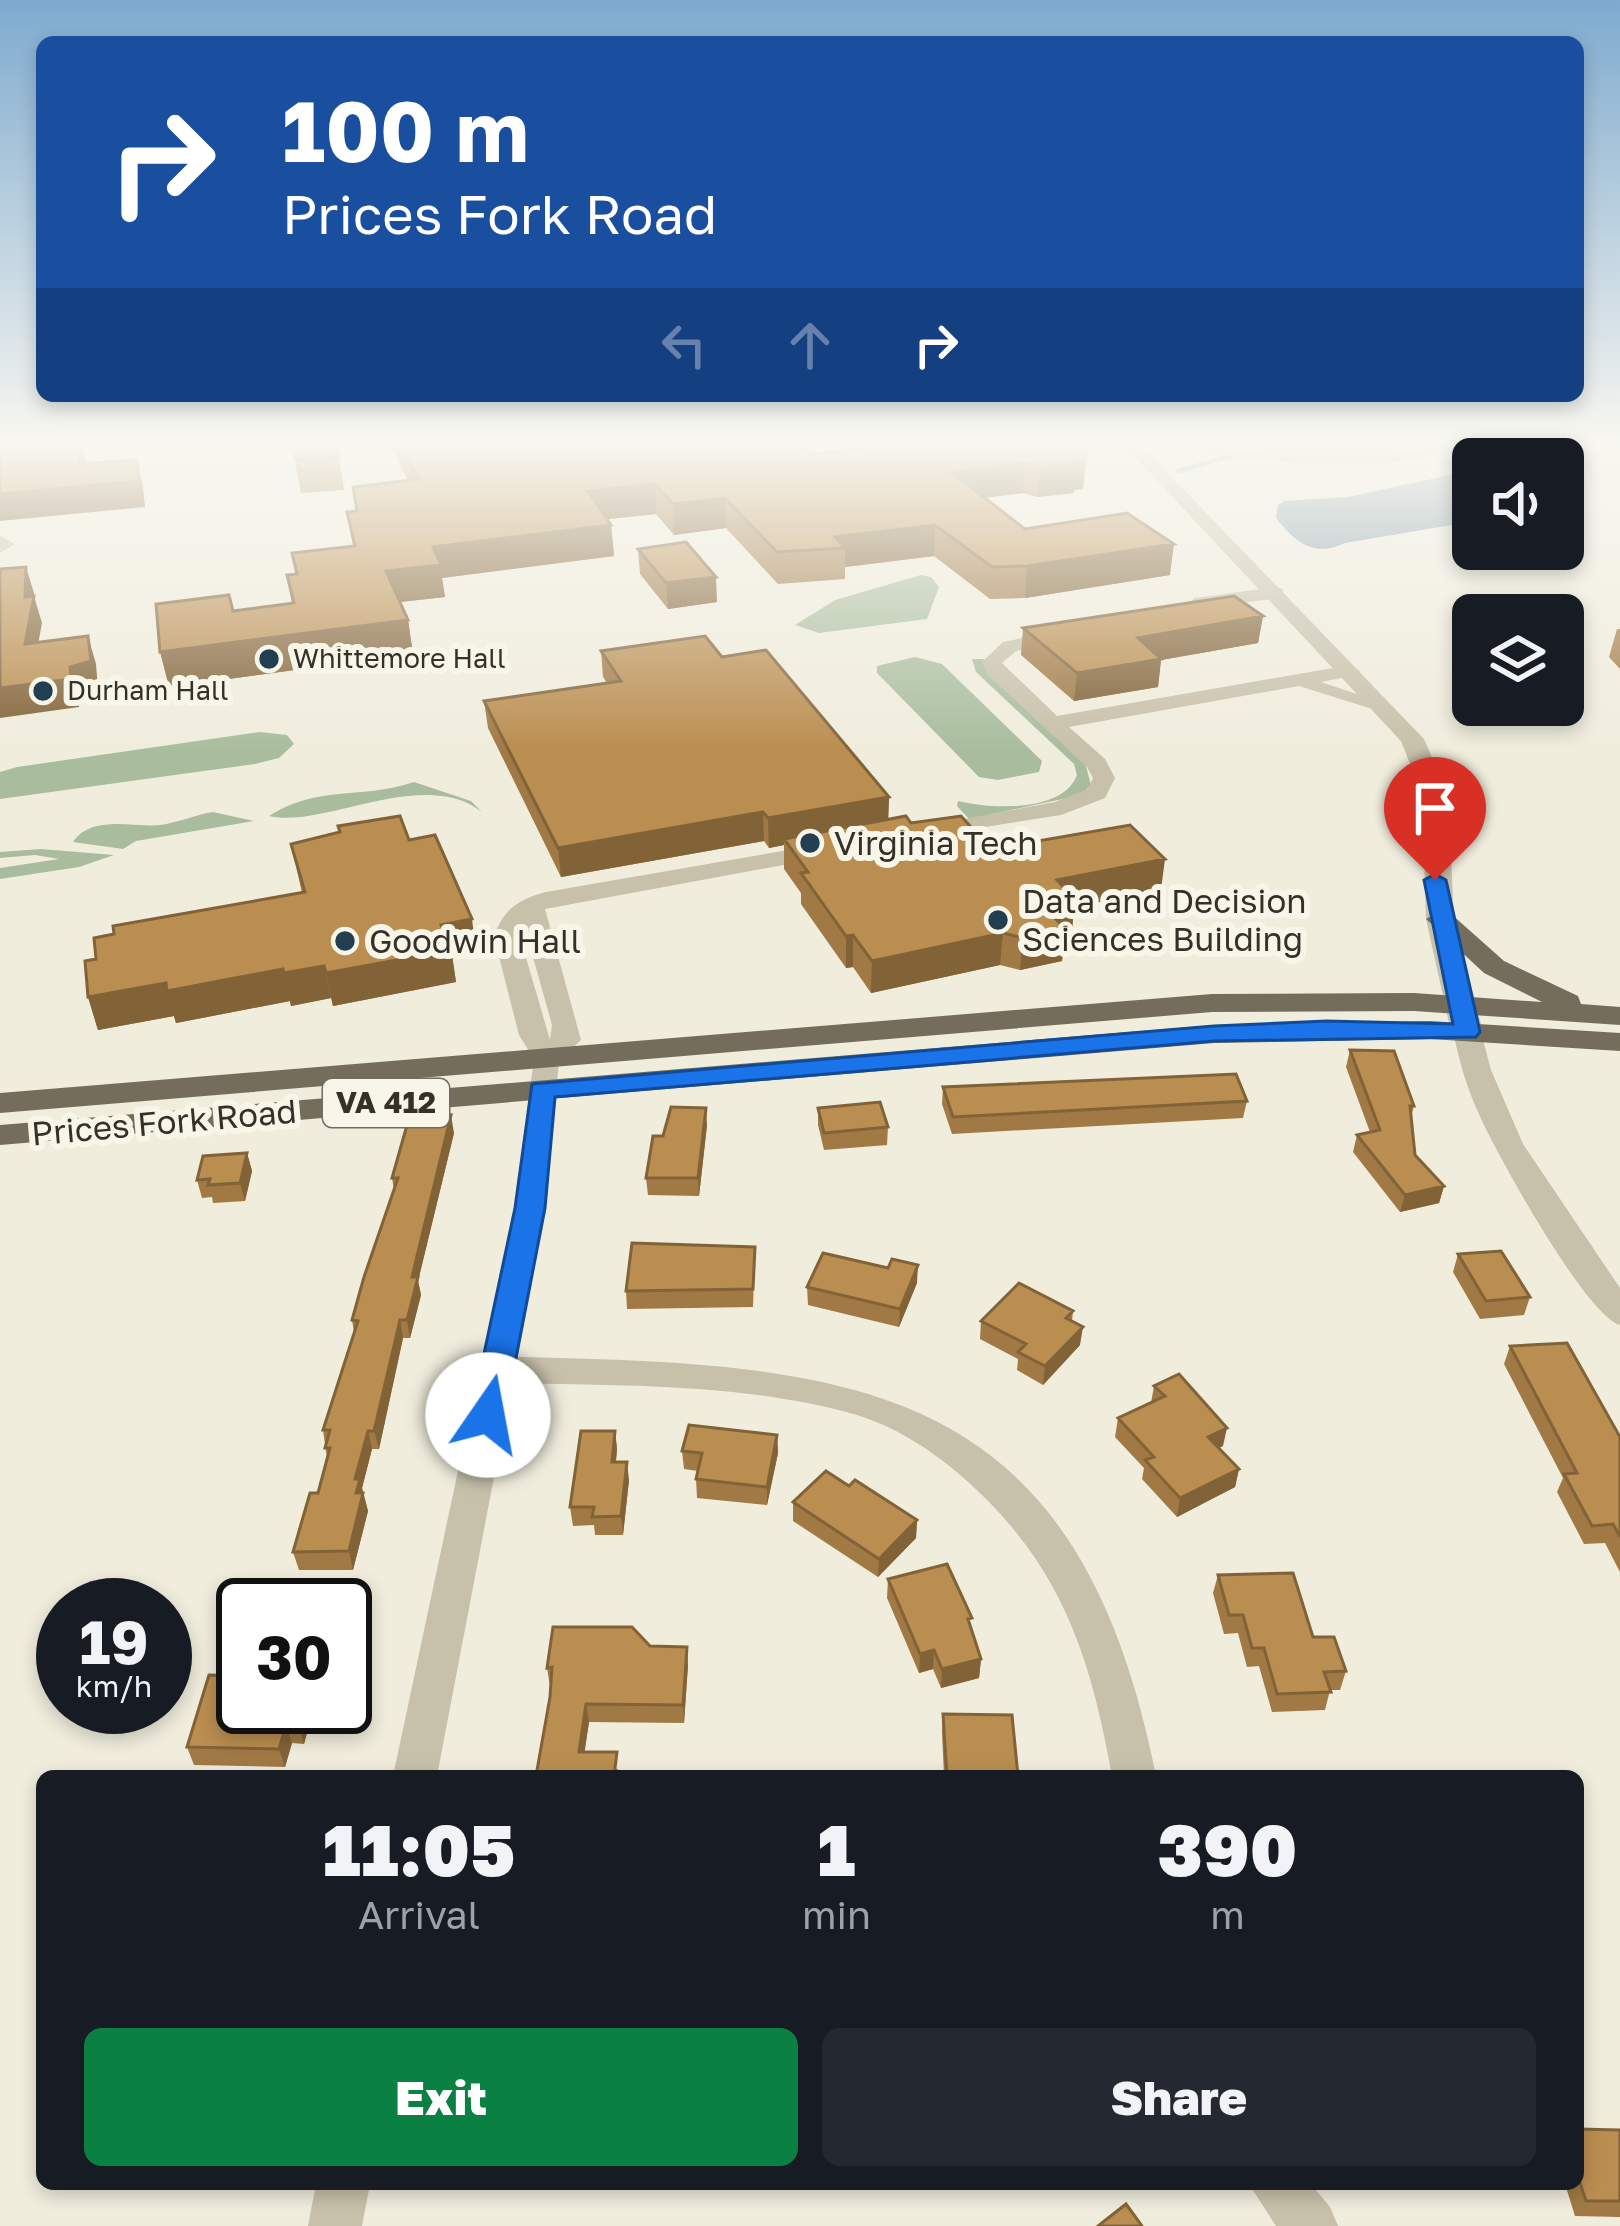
<!DOCTYPE html>
<style>
:root{--surface:#171b24;--page:#242831;--text:#f1f3f6;--muted:#9ea1a6;--accent:#0b8043}
body{margin:0;font-family:"Golos Text",sans-serif;background:var(--page);color:var(--text);height:100vh;display:flex;flex-direction:column;font-size:45px;white-space:nowrap}
*{box-sizing:border-box;margin:0}
p{font-size:39px;color:var(--muted)}
.icon{flex:none;width:66px;height:66px;fill:none;stroke:currentColor;stroke-width:2;stroke-linecap:round;stroke-linejoin:round}
.map{position:relative;flex:1;overflow:hidden}
.panel{position:absolute;left:36px;top:1770px;width:1548px;height:420px;display:flex;flex-direction:column;background:var(--surface);border-radius:18px;box-shadow:0 6px 18px #0003}
.panel>*{flex:none}
.banner{position:absolute;left:36px;top:36px;width:1548px;height:366px;border-radius:18px;box-shadow:0 6px 18px #0003;background:#1a4fa0;color:#fff;overflow:hidden}
.buttons{position:absolute;left:1452px;top:438px;display:grid;gap:24px}
.buttons a{display:grid;place-items:center;width:132px;height:132px;border-radius:18px;background:var(--surface);box-shadow:0 6px 18px #0003;font-size:60px}
.speed{position:absolute;left:36px;top:1578px;display:flex;gap:24px;font-size:60px;font-weight:700;text-align:center}
.speed>*{display:grid;place-content:center;width:156px;height:156px;border-radius:50%;background:var(--surface);box-shadow:0 6px 18px #0003;line-height:1}
.speed small{font-size:30px;font-weight:400}
.speed .limit{border:6px solid #111;border-radius:18px;background:#fff;color:#111}
.pin{position:absolute;display:grid;place-items:center;width:102px;height:102px;color:#fff;margin:-123px -51px;border-radius:50% 50% 50% 0;rotate:-45deg;box-shadow:0 0 12px #0007}
.pin .icon{rotate:45deg}
.me{position:absolute;width:132px;margin:-66px;rotate:12deg;stroke-linejoin:round;filter:drop-shadow(0 0 9px #0008)}
.turn{display:flex;align-items:center;gap:42px;height:252px;padding:0 48px;font-size:54px}
.turn .icon{width:156px;height:156px;stroke-width:2.5}
.turn b{display:block;font-size:84px;line-height:102px}
.lanes{display:flex;align-items:center;height:114px;padding:0 48px;background:#0003;justify-content:center;gap:60px;direction:ltr}
.lanes .off{opacity:.35}
.eta{display:flex;justify-content:space-evenly;align-items:center;height:204px;text-align:center}
.eta b{font-size:72px;font-weight:800;line-height:84px}
.button{display:flex;gap:24px;margin-top:auto;padding:24px 48px}
.button a{flex:1;height:138px;border-radius:18px;background:var(--accent);color:#fff;font-size:48px;font-weight:800;line-height:138px;text-align:center}
.button a+a{background:var(--page);color:var(--text)}
.map>svg:first-child{display:block}
.green{fill:#a9bd9e}
.water{fill:#7f9aaa}
.lines{fill:none;stroke-linecap:round;stroke-linejoin:round}
.stream{stroke:#7f9aaa;stroke-width:4.5}
.minor{fill:#c7c0aa;fill-rule:evenodd}
.tertiary{fill:#c7c0aa;fill-rule:evenodd}
.primary{fill:#756d5b;fill-rule:evenodd}
.wall{fill:#a07945}
.shaded-wall{fill:#826338}
.building{fill:#ba8d50;stroke:#826338;stroke-width:3}
.route{fill:#1a73e8;stroke:#114b97;stroke-width:3}
.poi-dot{fill:#223f52;stroke:#f8f6e9;stroke-width:4.5}
.labels{text-anchor:middle;stroke-width:12;stroke-linejoin:round;paint-order:stroke}
.far-poi-label{font-size:27px;fill:#353129;stroke:#f8f6e9;text-anchor:start}
.shield{fill:#f8f6e9;stroke:#706c63;stroke-width:3}
.shield-label{font-size:30px;font-weight:bold;fill:#353129}
.poi-label{font-size:33px;fill:#353129;stroke:#f8f6e9;text-anchor:start}
.street-label{font-size:33px;fill:#353129;stroke:#f8f6e9}
</style>
<div class="map">
<svg width="1620" height="2226" viewBox="0 0 1620 2226">
<rect width="100%" height="100%" fill="#f0eddd"/>
<!-- green -->
<path class="green" d="M1177 441H1442C1353 461 1267 453 1177 441Z
M921 575 931 577 939 587 927 619 819 633 795 625 835 600Z
M915 657 942 664 1042 761 1039 772 998 780 979 777 877 673V666Z
M972 659H984L1086 766 1091 785 1081 795 969 819 957 806 958 801C991 809 1063 813 1077 775L1074 764 976 672Z
M260 732 287 735 294 744 279 758 255 764 0 799V772L17 767Z
M414 782 471 801 482 812C424 766 323 829 269 816 320 784 361 800 414 782Z
M213 812 254 821 136 841 123 849 73 842C92 814 135 828 160 825 177 823 194 815 213 812Z
M41 849 114 855 79 867 0 879V868L59 859 35 855 0 858V852Z"/>
<!-- water -->
<path class="water" d="M1473 470V515L1458 524 1345 543C1314 558 1295 542 1276 518L1278 505 1285 501 1348 497Z"/>
<g class="lines">
<!-- stream -->
<path class="stream" d="M1259 449 1322 441
M1178 471 1242 453"/>
<!-- minor -->
<path class="minor" d="M0 536 15 544 0 553Z
M1276 587 1283 589V597L1195 610 1186 604 1195 598Z
M1062 630 1072 636 1069 640 1016 651 1002 663 1057 716 1350 665 1360 671 1357 675 1321 682 1392 706 1382 712 1299 686 1069 727 1105 759 1115 778 1105 798 1061 815 922 837V827L1055 802 1088 789 1093 778 1087 767 988 675 982 662 1003 642Z
M823 844 835 851 832 856 545 909 581 1040 559 1061 546 1208 517 1357C866 1364 1078 1384 1156 1776H1112C1090 1654 1061 1565 966 1480 936 1453 897 1427 857 1415 746 1383 627 1386 512 1383L437 1776H393L514 1208 534 1059 519 1035 494 937C503 909 519 899 546 892ZM524 925 552 1025 550 1040 520 937Z
M1467 1024 1481 1032 1491 1070 1523 1144 1620 1288V1325C1585 1315 1495 1151 1478 1112 1466 1086 1459 1059 1453 1032Z
M316 2184H370L362 2226H308Z
M1249 2184H1311L1330 2207 1338 2226H1276Z"/>
<!-- tertiary -->
<path class="tertiary" d="M1120 441H1137L1424 739 1448 794 1454 919 1483 1032 1478 1039 1467 1041 1451 1032 1426 919 1422 794 1401 741Z
M1143 441 1344 453 1466 441C1399 485 1229 456 1151 446Z"/>
<!-- primary -->
<path class="primary" d="M1440 911 1450 913 1504 961 1578 996 1581 1004 1620 1007V1025L1414 1011 1212 1012 0 1113V1093L1212 994 1414 993 1542 1002 1484 973 1426 919Z
M1430 1021 1620 1033V1051L1430 1039 1214 1043 0 1145V1125L1214 1025Z"/>
</g>
<!-- wall -->
<path class="wall" d="M291 441 339 457 344 490 301 493Z
M388 441H797L812 454 913 442 909 441H1086L1083 489 1074 490V493L1037 497 1023 493 984 498 1025 529 1170 575 1025 598 990 599 934 556 845 567V579L778 584 726 528 674 535 656 514 607 519 611 525 614 556 442 578 445 597 400 602 408 620 413 654 169 687 233 611 292 604 287 575 296 574 292 553 353 546 347 512 357 511 408 481Z
M638 549 717 602 668 609 640 574Z
M1263 616 1258 643 1161 660 1158 687 1074 701 1021 655 1023 628Z
M1617 629H1620V669L1609 657Z
M601 651 722 657 889 797 888 820 911 823 991 849 1161 890 1074 907 1072 931 1065 932 1062 961 1020 970 1000 965 871 993 853 967 846 968 801 904V893L784 869V845L769 848 764 841 561 877 488 728 484 701 607 683 603 677Z
M409 840 476 951 452 955 456 982 333 1006 331 998 291 1006 290 1001 176 1023 174 1016 98 1030 88 997 96 959 302 893 291 844Z
M1350 1050 1414 1106 1411 1117 1415 1155 1444 1186 1439 1203 1400 1212 1353 1152 1357 1135 1370 1132 1346 1067Z
M943 1087 1247 1101 1243 1118 952 1134 942 1104Z
M818 1108 888 1127 887 1145 824 1150 818 1125Z
M707 1125 699 1196 648 1195 646 1178 663 1136Z
M454 1133 418 1281 421 1295 410 1338H403L379 1449H372L362 1488 368 1511 353 1570H299L293 1552 318 1493 327 1458 323 1430 354 1332 352 1320 394 1190 392 1178Z
M247 1153 252 1171 245 1201 213 1203 212 1197 202 1198 197 1180Z
M755 1247 753 1307 627 1309 626 1291Z
M1458 1254 1530 1297 1524 1315 1480 1319 1453 1272Z
M917 1283 899 1327 808 1305 807 1287Z
M1073 1311 1072 1321 1080 1345 1043 1385 1017 1370 1018 1359 980 1339 981 1321Z
M1510 1346 1620 1437V1572L1605 1543 1584 1544 1557 1492 1563 1478 1504 1364Z
M1154 1386 1223 1446 1219 1448 1239 1469 1235 1487 1177 1517 1142 1479 1144 1468 1115 1437 1118 1418 1151 1403Z
M615 1431 617 1449 616 1462 629 1480 623 1535H595L594 1525 573 1526 570 1507Z
M777 1435 778 1453 767 1505 697 1498 696 1479 698 1471 684 1469 682 1451Z
M849 1486 917 1520 916 1538 878 1577 793 1521V1502Z
M1218 1575 1313 1637 1346 1671 1340 1690H1330L1325 1710 1272 1712 1259 1666 1247 1667 1238 1633 1224 1634 1213 1593Z
M888 1579 971 1629 981 1659 979 1678 941 1688 933 1669 919 1673 887 1598Z
M650 1646 688 1665 684 1723 589 1722 584 1752 619 1770V1776H536L550 1697V1686L547 1668Z
M314 1707 304 1744 292 1743 285 1767 194 1765 187 1747Z
M943 1714 1018 1776H944L942 1732Z
M1578 2129 1620 2130V2217L1575 2216 1565 2184H1578Z"/>
<!-- shaded-wall -->
<path class="shaded-wall" d="M82 442 88 468 137 460 143 486 145 507 0 521V494L79 464Z
M1086 460 1083 489 1074 490V493L1037 497 1040 468Z
M1025 463 1023 493 950 502 951 472Z
M655 484 656 514 590 521 588 491Z
M725 498 726 528 674 535 673 504Z
M611 525 614 556 442 578 445 597 391 603 386 571 433 547Z
M935 525 934 556 845 567V548L835 537Z
M1174 544 1170 575 1025 598 1027 566Z
M26 567 34 593 33 600 34 596 42 623 33 672 25 644Z
M716 577 717 602 668 609 666 583Z
M1263 616 1258 643 1161 660 1158 687 1074 701 1077 673 1138 638Z
M408 620 413 654 169 687 160 652Z
M88 636 96 664 98 689 78 695 79 707 0 718V688L70 667Z
M889 797 888 826 784 839V845L769 848 768 818Z
M763 812 764 841 561 877 558 848Z
M1165 859 1161 890 1074 907 1072 931 1065 932 1062 961 1020 970 1023 938 1044 906 1057 880Z
M472 919 476 951 452 955 456 982 333 1006 326 973 441 925Z
M1003 933 1000 965 871 993 872 961Z
M853 935V967L846 968V936Z
M324 966 331 998 291 1006 290 1001 176 1023 174 1016 98 1030 88 997 166 983Z
M706 1108 707 1125 699 1196 698 1178Z
M451 1115 454 1133 418 1281 421 1295 410 1338 407 1320 412 1277Z
M247 1153 252 1171 245 1201 240 1183Z
M1444 1186 1439 1203 1400 1212 1405 1195Z
M918 1265 917 1283 899 1327 900 1309Z
M400 1320 403 1338 379 1449 374 1431Z
M1083 1327 1080 1345 1043 1385 1045 1366Z
M1227 1428 1223 1446 1204 1455 1208 1437Z
M368 1431 372 1449 362 1488 368 1511 353 1570 349 1551 355 1479Z
M615 1431 617 1449 614 1480 612 1462Z
M777 1435 778 1453 767 1505V1487Z
M627 1462 629 1480 623 1535 621 1516Z
M1239 1469 1235 1487 1177 1517 1180 1498Z
M917 1520 916 1538 878 1577 879 1559Z
M687 1647 688 1665 684 1723 683 1705Z
M934 1650 933 1669 919 1673 920 1654Z
M981 1659 979 1678 941 1688 942 1669Z
M586 1704 589 1722 582 1770 579 1752Z
M303 1707H314L304 1744 298 1726Z
M286 1725 292 1743 285 1767 279 1749Z"/>
<!-- building -->
<path class="building" d="M291 441H335L339 457 295 460Z
M398 441H797L812 454 923 441H1086V460L1073 461 1076 463 1040 468 1025 463 951 472 1025 529 1127 513 1174 544 1027 566 992 567 935 525 835 537 845 548 777 552 725 498 673 504 655 484 588 491 611 525 433 547 441 565 386 571 408 620 160 652 156 604 229 595 233 611 294 603 287 575 297 574 292 553 355 546 347 512 357 511 353 487 419 479Z
M82 442 79 464 137 460 139 481 0 494V448Z
M686 542 716 577 666 583 638 549Z
M26 567 25 597 34 596 25 644 88 636 91 661 70 667 71 679 0 688V569Z
M1234 596 1263 616 1138 638 1161 659 1077 673 1023 628Z
M705 636 722 657 766 650 889 797 768 818 763 812 558 848 484 701 621 681 601 651Z
M400 816 409 840 435 835 472 919 441 925 451 950 326 973 324 966 284 973 283 969 167 991 166 983 88 997 85 961 96 959 94 938 114 934 113 926 305 892 291 844 340 832 338 826Z
M906 816 911 823 961 816 991 849 1130 825 1165 859 1057 880 1075 900 1044 906 1065 929 1023 938 1003 933 872 961 853 935 846 936 801 873 808 872 784 839Z
M1350 1050 1394 1051 1414 1106H1410L1415 1155 1444 1186 1405 1195 1357 1135 1380 1130Z
M1236 1074 1247 1101 953 1117 943 1087Z
M880 1102 888 1127 824 1133 818 1108Z
M671 1107 706 1108 698 1178H646L653 1136H663Z
M451 1115 412 1277H418L407 1320H400L374 1431H368L355 1479H360L356 1493H363L349 1551 293 1552 310 1493H318L330 1448H325L330 1430H323L358 1321 352 1320 364 1277 398 1178H392L409 1118Z
M247 1153 240 1183 208 1185 210 1179 197 1180 203 1156Z
M632 1243 755 1247 753 1289 626 1291Z
M1501 1251 1530 1297 1486 1301 1458 1254Z
M823 1253 888 1268 892 1259 918 1265 900 1309 807 1287Z
M1019 1283 1073 1311 1066 1318 1083 1327 1045 1366 1018 1352 1026 1344 981 1321Z
M1567 1343 1620 1437V1537L1613 1524 1592 1526 1564 1474 1577 1473 1510 1346Z
M1179 1374 1227 1428 1208 1437 1239 1469 1180 1498 1145 1460 1154 1457 1118 1418 1165 1396 1154 1386Z
M689 1425 777 1435 767 1487 696 1479 702 1453 682 1451Z
M581 1431H615L612 1462H627L621 1516 592 1517 594 1507H570Z
M826 1471 849 1486 855 1480 917 1520 879 1559 793 1502Z
M947 1564 972 1618 968 1619 981 1659 942 1669 934 1650 920 1654 888 1579Z
M1293 1573 1313 1637H1334L1346 1671 1324 1672 1331 1692 1277 1694 1264 1648H1252L1243 1615H1229L1218 1575Z
M553 1627H632L650 1646 687 1647 683 1705 586 1704 579 1752H617L614 1776H536L550 1697 552 1667 547 1668Z
M209 1675 243 1676V1707H303L298 1726 286 1725 279 1749 187 1747Z
M943 1714 1012 1715 1018 1776H947Z
M1578 2129 1620 2130V2201H1586L1578 2177Z
M1126 2204 1142 2226H1098Z"/>
<!-- sky -->
<linearGradient id="sky" x2="0" y2="1"><stop stop-color="#7eaacf"/><stop offset="0.59" stop-color="#f8f7f0"/><stop offset="1" stop-color="#f8f7f0" stop-opacity="0"/></linearGradient>
<rect width="1620" height="752" fill="url(#sky)"/>
<!-- route -->
<path class="route" d="M1435 874 1446 880 1480 1032 1476 1037 1214 1041 555 1097 545 1208 505 1415 500 1424 488 1428 476 1424 471 1415 515 1208 532 1084 1214 1026 1326 1021 1453 1024 1424 880Z"/>
<!-- markers -->
<g class="poi-dot">
<circle cx="269" cy="659" r="12"/>
<circle cx="43" cy="691" r="12"/>
<circle cx="810" cy="843" r="12"/>
<circle cx="998" cy="920" r="12"/>
<circle cx="345" cy="941" r="12"/>
</g>
<g class="labels">
<!-- far-poi labels -->
<g class="far-poi-label">
<text x="293" y="668">Whittemore Hall</text>
<text x="67" y="700">Durham Hall</text>
</g>
<!-- shield labels -->
<rect class="shield" x="323" y="1079" width="126" height="48" rx="9"/>
<g class="shield-label">
<text x="386" y="1113">VA 412</text>
</g>
<!-- poi labels -->
<g class="poi-label">
<text x="834" y="855">Virginia Tech</text>
<text x="1022" y="913">Data and Decision<tspan x="1022" dy="38">Sciences Building</tspan></text>
<text x="369" y="953">Goodwin Hall</text>
</g>
<!-- street labels -->
<g class="street-label">
<text transform="translate(164 1122) rotate(-5)" y="12">Prices Fork Road</text>
</g>
</g>
</svg>
<div class="buttons">
<a><svg class="icon" aria-label="sound" viewBox="0 0 24 24"><path d="M4 9h4l5-4v14l-5-4H4zM17 9q2 3 0 6"/></svg></a>
<a><svg class="icon" aria-label="layers" viewBox="0 0 24 24"><path d="M12 4l9 5-9 5-9-5zM3 14l9 5 9-5"/></svg></a>
</div>
<div class="speed"><div>19<small>km/h</small></div><div class="limit">30</div></div>
<div class="pin" style="left:1435px;top:880px;background:#d93025"><svg class="icon" aria-label="arrive" viewBox="0 0 24 24"><path d="M6 21V4h12l-3 4 3 4H6"/></svg></div>
<svg class="me" style="left:488px;top:1415px" viewBox="-20 -20 40 40"><circle r="19" fill="#fff"/><path d="M0-13L10 11 0 6-10 11z" fill="#1a73e8"/></svg>
<div class="banner">
<div class="turn"><svg class="icon" aria-label="right" viewBox="0 0 24 24"><path d="M7 20v-9h11M14 6l5 5-5 5"/></svg><div><b>100 m</b>Prices Fork Road</div></div>
<div class="lanes"><svg class="icon off" aria-label="left" viewBox="0 0 24 24"><path d="M17 20v-9H6M10 6l-5 5 5 5"/></svg><svg class="icon off" aria-label="ahead" viewBox="0 0 24 24"><path d="M12 20V5M6 11l6-6 6 6"/></svg><svg class="icon" aria-label="right" viewBox="0 0 24 24"><path d="M7 20v-9h11M14 6l5 5-5 5"/></svg></div>
</div>
<section class="panel">
<div class="eta">
<div><b>11:05</b><p>Arrival</p></div>
<div><b>1</b><p>min</p></div>
<div><b>390</b><p>m</p></div>
</div>
<div class="button"><a>Exit</a><a>Share</a></div>
</section>
</div>
